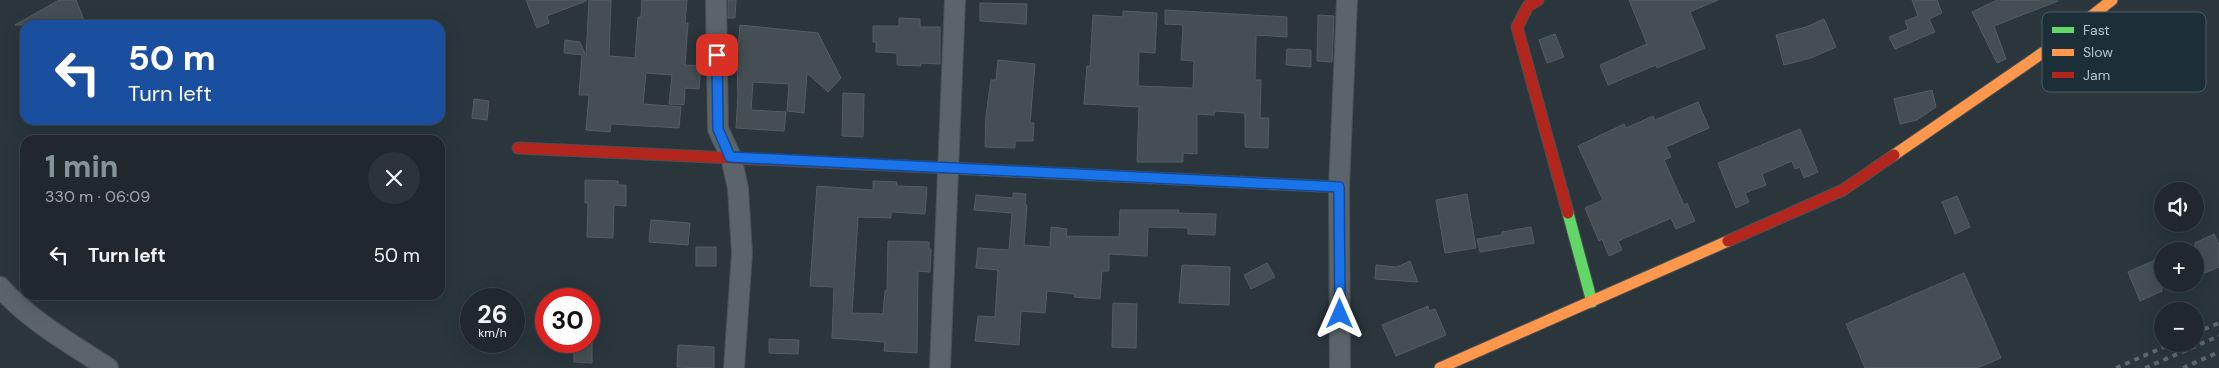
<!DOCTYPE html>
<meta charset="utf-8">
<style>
:root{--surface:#20282d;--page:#2d3439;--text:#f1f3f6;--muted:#a2a6aa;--line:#3d4449;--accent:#84929a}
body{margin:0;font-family:"DM Sans",sans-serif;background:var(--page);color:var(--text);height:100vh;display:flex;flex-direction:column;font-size:19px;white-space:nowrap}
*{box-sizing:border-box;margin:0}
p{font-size:16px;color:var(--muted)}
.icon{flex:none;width:28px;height:28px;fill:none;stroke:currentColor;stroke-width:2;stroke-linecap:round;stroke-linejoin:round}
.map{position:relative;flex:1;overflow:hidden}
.panel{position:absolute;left:20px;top:135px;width:425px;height:165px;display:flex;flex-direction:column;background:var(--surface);border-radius:15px;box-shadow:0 5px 20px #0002,0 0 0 1px var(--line)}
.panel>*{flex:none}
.banner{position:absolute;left:20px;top:20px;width:425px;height:105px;border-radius:15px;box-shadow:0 5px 20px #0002,0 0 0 1px var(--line);background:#1a4fa0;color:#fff;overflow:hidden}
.fabs{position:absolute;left:2154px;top:182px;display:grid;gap:10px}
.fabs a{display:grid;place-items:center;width:50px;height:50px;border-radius:50%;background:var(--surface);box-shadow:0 5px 20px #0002,0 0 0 1px var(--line);font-size:25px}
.speed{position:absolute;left:460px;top:288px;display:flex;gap:10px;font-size:25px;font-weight:700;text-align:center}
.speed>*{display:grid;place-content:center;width:65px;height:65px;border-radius:50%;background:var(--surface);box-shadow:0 5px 20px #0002,0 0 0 1px var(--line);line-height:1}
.speed small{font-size:12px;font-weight:400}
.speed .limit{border:8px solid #d22;background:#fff;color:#111}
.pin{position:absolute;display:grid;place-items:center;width:42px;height:42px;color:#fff;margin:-21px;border-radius:10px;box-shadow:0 2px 8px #0006}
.me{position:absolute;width:55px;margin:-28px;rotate:0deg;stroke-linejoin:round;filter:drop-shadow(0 0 4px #0008)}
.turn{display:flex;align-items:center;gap:18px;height:105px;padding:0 25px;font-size:22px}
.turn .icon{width:65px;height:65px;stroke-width:2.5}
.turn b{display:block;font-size:35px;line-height:42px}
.round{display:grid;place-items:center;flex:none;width:52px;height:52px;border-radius:26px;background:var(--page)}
.overview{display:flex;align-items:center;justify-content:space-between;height:85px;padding:0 25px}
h1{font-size:30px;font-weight:800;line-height:38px;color:var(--accent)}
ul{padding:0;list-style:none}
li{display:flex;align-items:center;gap:15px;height:70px;padding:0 25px}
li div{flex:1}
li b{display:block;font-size:19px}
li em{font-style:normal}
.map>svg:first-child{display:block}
.building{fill:#444e53;stroke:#525e63}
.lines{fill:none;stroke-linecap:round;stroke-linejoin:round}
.street-casing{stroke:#495156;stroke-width:22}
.fast-casing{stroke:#495156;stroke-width:13}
.slow-casing{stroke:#495156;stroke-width:13}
.jam-casing{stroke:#495156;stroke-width:13}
.street{stroke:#5b6468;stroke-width:20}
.fast{stroke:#63d668;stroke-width:11}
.slow{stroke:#ff974d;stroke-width:11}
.jam{stroke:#b3261e;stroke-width:11}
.rail{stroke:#5e676d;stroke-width:4;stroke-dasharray:5 5;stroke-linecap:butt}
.route-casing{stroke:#114b97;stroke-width:12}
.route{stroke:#1a73e8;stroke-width:9}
.key{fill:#1c2f38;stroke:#4a5c65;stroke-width:1}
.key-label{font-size:14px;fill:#b4c4cd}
</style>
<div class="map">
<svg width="2219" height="368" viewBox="0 0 2219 368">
<rect width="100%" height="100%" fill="#2a363c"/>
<!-- building -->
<path class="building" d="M59 0H76L86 25H15Z
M526 0H586V1L547 16 549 23 537 28Z
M589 0H611L609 56 635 58 638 17H641L642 0H687L685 23H688L685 65 701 66 699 89 685 88 684 105 669 104 672 75 646 73 643 104 681 107 679 128 611 124 610 132 586 130 589 95H579L582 55 564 53 565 40 580 42 586 56Z
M728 0H736L735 18H728Z
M1629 0H1718L1690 12 1705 48 1657 68 1656 65 1608 85 1600 65 1647 44Z
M1912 0H1937L1942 13 1929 19 1935 32 1895 49 1889 37 1908 29 1905 21 1918 16Z
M1997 0 2058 1 1994 26 2006 59 1997 63 1972 12Z
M980 3 1027 4 1026 24 980 21Z
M1165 10 1287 17V37L1256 35 1255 80H1261L1260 118H1269L1268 148 1245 147V114L1243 113 1215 111 1214 115 1197 114V154L1183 153V162H1137L1139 107 1084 104 1087 66H1090L1093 15 1123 17V11L1157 13 1155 53 1139 52 1138 86 1193 88 1194 61 1181 60 1183 25 1165 24Z
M1318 15 1334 16 1332 62 1317 61Z
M899 18 920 19V27H940V64L921 63V66L897 65V53L876 52V42H873V26H899Z
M1824 19 1836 47 1811 58 1784 65 1776 35 1806 27Z
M740 25 818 33 841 78 828 92 807 73 804 113 787 111 789 84 753 82 751 110 786 112 784 131 736 128 738 96 737 64 729 63V49L738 50Z
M1555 34 1564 57 1547 63 1539 40Z
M1287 49 1311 50V67L1286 65Z
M998 60 1035 64 1030 123H1034L1033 141H1015V148L985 147 986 116 991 80H996Z
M1932 90 1936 107 1917 120 1900 124 1894 99Z
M843 93 864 94 863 137 842 136Z
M474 99 489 101 487 120 472 118Z
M1698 102 1709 128 1666 147 1671 157 1664 160 1684 205 1687 203 1695 221 1676 229 1671 218 1618 241 1622 250 1609 256 1602 239 1599 241 1585 208 1603 200 1578 146 1624 124 1626 128 1653 116 1655 120Z
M1800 129 1818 172 1804 178 1800 167 1795 169 1792 161 1762 174 1766 185 1745 193 1749 202 1736 208 1718 163Z
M585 180 618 181V185H626V206L614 205 613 238 587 237 588 203H585Z
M873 181 897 182V186L927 187 925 214 891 212V218L858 217 852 313 883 314 885 291H887L888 241 929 242V249H931L930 272 918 271 917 353 884 351 885 342 832 338 834 287 810 286 817 186 873 190Z
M1013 193 1026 194 1025 205H1027L1024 245 1050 247 1051 227 1067 229 1066 236 1119 237 1120 210H1179L1178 213 1216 214 1215 235 1188 234V228L1148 227 1147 256 1109 254V271H1102L1100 299 1074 297 1075 294 1047 291 1045 313 1021 311 1019 345 975 341 978 316 995 317 998 270 976 268 978 248 1009 250 1012 213 974 210 976 195 1013 198Z
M1467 194 1476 248 1445 253 1436 200Z
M1957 196 1970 227 1955 234 1942 202Z
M651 220 690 223 688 245 649 242Z
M1531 227 1534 243 1480 252 1477 239 1502 235V232Z
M2214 234 2219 245V267L2195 277V243Z
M696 247H716V266H696Z
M2162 257V291L2140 301 2128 272Z
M1410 261 1418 282 1375 279 1376 265 1397 267Z
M1267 263 1275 277 1251 289 1244 275Z
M1182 265 1230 267 1229 305 1179 303Z
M1964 273 2001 358 1977 368H1865L1846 324Z
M1113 303 1137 304 1136 348 1112 347Z
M1428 306 1429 311 1435 309 1446 335 1396 356 1382 325Z
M769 339 799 340 798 354 769 353Z
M574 341H592V363L574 362Z
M678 345 714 347V368L677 367Z"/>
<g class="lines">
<defs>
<path id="street" d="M716 0 718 129 731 157 738 188 742 253 734 368
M0 287C30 321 70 343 108 368
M940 368 955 0
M1340 368 1339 187 1347 0"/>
<path id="fast" d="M1568 213 1592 302"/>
<path id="slow" d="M1894 155 2057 43 2112 0
M948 168 1339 187
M1440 368 1728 241"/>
<path id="jam" d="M1538 0 1528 6 1517 27 1568 213
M518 148 948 168
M1728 241 1843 190 1894 155"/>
</defs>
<!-- street casing -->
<use href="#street" class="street-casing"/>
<!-- fast casing -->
<use href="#fast" class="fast-casing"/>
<!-- slow casing -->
<use href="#slow" class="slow-casing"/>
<!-- jam casing -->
<use href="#jam" class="jam-casing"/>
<!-- street -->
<use href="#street" class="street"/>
<!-- fast -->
<use href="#fast" class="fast"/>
<!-- slow -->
<use href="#slow" class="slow"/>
<!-- jam -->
<use href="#jam" class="jam"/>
<!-- rail -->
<path class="rail" d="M2195 333 2219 323
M2116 368 2171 344
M2145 368 2219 336
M2183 368 2219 352"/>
</g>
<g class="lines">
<defs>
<path id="route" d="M717 55 718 129 730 157 1339 187 1340 314"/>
</defs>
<!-- route casing -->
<use href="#route" class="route-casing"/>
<!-- route -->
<use href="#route" class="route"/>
</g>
<!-- legend -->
<rect x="2042" y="12" width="164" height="80" rx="8" class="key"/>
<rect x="2052" y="27" width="22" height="6" fill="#63d668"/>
<rect x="2052" y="49" width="22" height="7" fill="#ff974d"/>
<rect x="2052" y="72" width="22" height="6" fill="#b3261e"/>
<g class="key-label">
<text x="2083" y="35">Fast</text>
<text x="2083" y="57">Slow</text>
<text x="2083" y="80">Jam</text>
</g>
</svg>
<div class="fabs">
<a><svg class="icon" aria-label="sound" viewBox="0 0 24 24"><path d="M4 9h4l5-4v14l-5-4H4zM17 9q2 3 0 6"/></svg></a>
<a>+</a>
<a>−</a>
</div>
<div class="speed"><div>26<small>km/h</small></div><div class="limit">30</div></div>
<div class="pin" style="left:717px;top:55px;background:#d93025"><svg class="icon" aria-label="arrive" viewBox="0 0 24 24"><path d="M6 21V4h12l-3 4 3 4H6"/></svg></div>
<svg class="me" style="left:1340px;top:314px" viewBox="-20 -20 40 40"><path d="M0-17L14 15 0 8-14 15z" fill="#1a73e8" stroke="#fff" stroke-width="4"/></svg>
<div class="banner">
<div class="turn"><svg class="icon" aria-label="left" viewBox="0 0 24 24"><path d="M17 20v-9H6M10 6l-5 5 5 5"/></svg><div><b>50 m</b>Turn left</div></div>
</div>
<section class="panel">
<div class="overview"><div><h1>1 min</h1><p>330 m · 06:09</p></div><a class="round"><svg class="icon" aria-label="close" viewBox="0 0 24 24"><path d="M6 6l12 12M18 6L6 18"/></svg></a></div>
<ul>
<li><svg class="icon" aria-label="left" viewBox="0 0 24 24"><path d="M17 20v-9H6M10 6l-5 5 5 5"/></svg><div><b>Turn left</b></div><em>50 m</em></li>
</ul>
</section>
</div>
